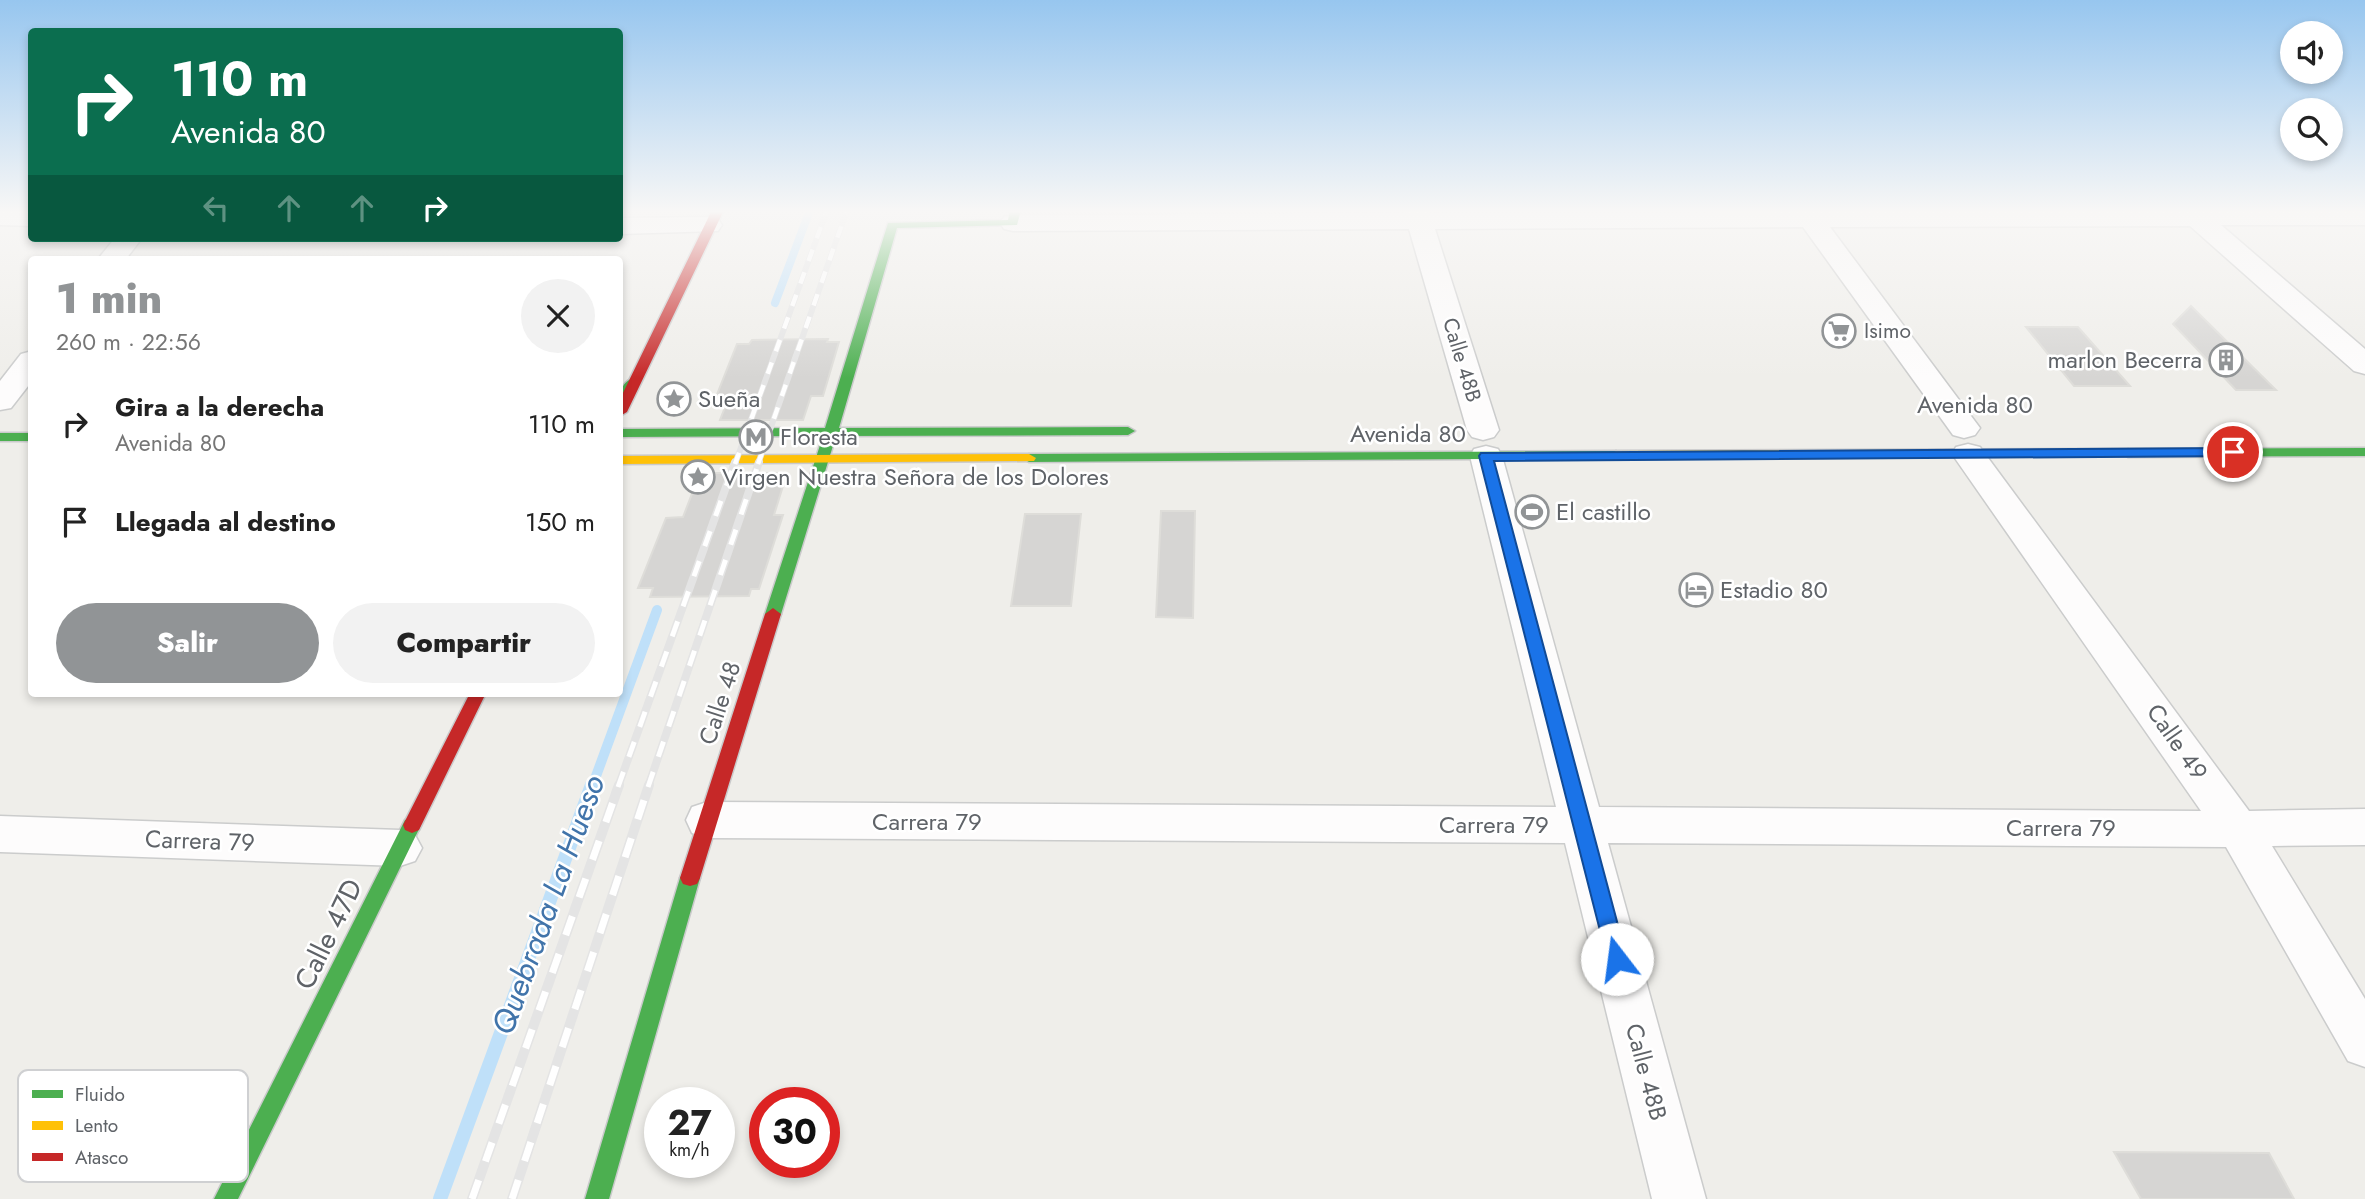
<!DOCTYPE html>
<html lang="es">
<meta charset="utf-8">
<style>
:root{--surface:#fff;--page:#f2f2f2;--text:#222;--muted:#767676;--accent:#919496}
body{margin:0;font-family:Jost,sans-serif;background:var(--page);color:var(--text);height:100vh;display:flex;flex-direction:column;font-size:26px;white-space:nowrap}
*{box-sizing:border-box;margin:0}
p{font-size:23px;color:var(--muted)}
.icon{flex:none;width:38px;height:38px;fill:none;stroke:currentColor;stroke-width:2;stroke-linecap:round;stroke-linejoin:round}
.map{position:relative;flex:1;overflow:hidden}
.side{position:absolute;left:28px;top:256px;width:595px;height:441px;display:flex;flex-direction:column;background:var(--surface);border-radius:7px;box-shadow:0 4px 10px #0003}
.side>*{flex:none}
.top-card{position:absolute;left:28px;top:28px;width:595px;height:214px;border-radius:7px;box-shadow:0 4px 10px #0003;background:#0b6e4f;color:#fff;overflow:hidden}
.buttons{position:absolute;left:2280px;top:21px;display:grid;gap:14px}
.buttons a{display:grid;place-items:center;width:63px;height:63px;border-radius:50%;background:var(--surface);box-shadow:0 4px 10px #0003;font-size:35px}
.speed{position:absolute;left:644px;top:1087px;display:flex;gap:14px;font-size:35px;font-weight:700;text-align:center}
.speed>*{display:grid;place-content:center;width:91px;height:91px;border-radius:50%;background:var(--surface);box-shadow:0 4px 10px #0003;line-height:1}
.speed small{font-size:18px;font-weight:400}
.speed .limit{border:10px solid #d22;background:#fff;color:#111}
.pin{position:absolute;display:grid;place-items:center;width:60px;height:60px;color:#fff;margin:-30px;border:4px solid #fff;border-radius:50%;box-shadow:0 2px 7px #0007}
.me{position:absolute;width:77px;margin:-38px;rotate:345deg;stroke-linejoin:round;filter:drop-shadow(0 0 5px #0008)}
.turn{display:flex;align-items:center;gap:24px;height:147px;padding:0 28px;font-size:32px}
.turn .icon{width:91px;height:91px;stroke-width:2.5}
.turn b{display:block;font-size:49px;line-height:60px}
.lanes{display:flex;align-items:center;height:66px;padding:0 28px;background:#0003;justify-content:center;gap:35px;direction:ltr}
.lanes .off{opacity:.35}
.round{display:grid;place-items:center;flex:none;width:74px;height:74px;border-radius:37px;background:var(--page)}
.overview{display:flex;align-items:center;justify-content:space-between;height:119px;padding:0 28px}
h1{font-size:42px;font-weight:800;line-height:52px;color:var(--accent)}
.primary-button{display:flex;gap:14px;margin-top:auto;padding:14px 28px}
.primary-button a{flex:1;height:80px;border-radius:42px;background:var(--accent);color:#fff;font-size:28px;font-weight:800;line-height:80px;text-align:center}
.primary-button a+a{background:var(--page);color:var(--text)}
ul{padding:0;list-style:none}
li{display:flex;align-items:center;gap:21px;height:98px;padding:0 28px}
li div{flex:1}
li b{display:block;font-size:26px}
li em{font-style:normal}
.map>svg:first-child{display:block}
.lines{fill:none;stroke-linecap:round;stroke-linejoin:round}
.stream-far2{stroke:#bfe0f9;stroke-width:8}
.stream-far1{stroke:#bfe0f9;stroke-width:10}
.stream{stroke:#bfe0f9;stroke-width:14}
.building{fill:#d6d5d3;stroke:#deddd9;stroke-width:2}
.street-casing{stroke:#cbcccc;stroke-width:3}
.fast-casing{stroke:#cacacb;stroke-width:3}
.slow-casing{stroke:#cacacb;stroke-width:3}
.jam-casing{stroke:#cacacb;stroke-width:3}
.street{fill:#fdfcfc;fill-rule:evenodd}
.fast{fill:#4caf50;fill-rule:evenodd}
.slow{fill:#ffc107;fill-rule:evenodd}
.jam{fill:#c62828;fill-rule:evenodd}
.rail-far2-casing{stroke:#e4e4e4;stroke-width:6}
.rail-far1-casing{stroke:#e4e4e4;stroke-width:8}
.rail-casing{stroke:#e4e4e4;stroke-width:10}
.rail-far2{stroke:#fff;stroke-width:4.5;stroke-dasharray:12;stroke-linecap:butt}
.rail-far1{stroke:#fff;stroke-width:5;stroke-dasharray:16;stroke-linecap:butt}
.rail{stroke:#fff;stroke-width:7;stroke-dasharray:20;stroke-linecap:butt}
.route{fill:#1a73e8;stroke:#114b97;stroke-width:2}
.labels{text-anchor:middle;stroke-width:5;stroke-linejoin:round;paint-order:stroke}
.far-poi-label{font-size:21px;fill:#5f6368;stroke:#fff;text-anchor:start}
.far-street-label{font-size:21px;fill:#5f6368;stroke:#fff}
.poi-label{font-size:24px;fill:#5f6368;stroke:#fff;text-anchor:start}
.street-label{font-size:24px;fill:#5f6368;stroke:#fff}
.near-street-label{font-size:28px;fill:#5f6368;stroke:#fff}
.near-water-label{font-size:32px;font-style:italic;fill:#4174aa;stroke:#fff}
.key{fill:#fff;stroke:#cfd0d2;stroke-width:2}
.key-label{font-size:19px;fill:#5f6368}
</style>
<div class="map">
<svg width="2365" height="1199" viewBox="0 0 2365 1199">
<rect width="100%" height="100%" fill="#efeeea"/>
<g class="lines">
<!-- stream-far2 -->
<path class="stream-far2" d="M775 303 810 210"/>
<!-- stream-far1 -->
<path class="stream-far1" d="M592 787 657 610"/>
<!-- stream -->
<path class="stream" d="M440 1199 592 785"/>
</g>
<!-- building -->
<path class="building" d="M2191 306 2276 390H2236L2173 324Z
M2026 327H2078L2130 386H2074Z
M828 339 827 342H839L823 396H811L803 420H720L729 397H716L737 344H749L752 340Z
M700 473H787L774 515H783L759 589H751L749 596 650 597 653 588H638L666 518 683 517Z
M1161 511H1195L1193 618 1156 617Z
M1025 514H1081L1071 606H1011Z
M2114 1152 2269 1153 2294 1199H2141Z"/>
<g class="lines">
<defs>
<path id="street" d="M0 210H32V226L0 225Z
M1403 210H1429L1430 213 1792 212 1791 210H2365V225H2221L2365 349V374L2354 371 2190 226 1830 227 1980 428 1975 435 1964 438 1953 435 1803 227 1435 229 1499 430 1494 437 1483 440 1472 437 1467 430 1409 229 1013 231 1004 229 1000 223 1004 217 1013 215 1404 213Z
M709 217 718 219 722 225 718 231 620 234V218Z
M115 238H142L126 259H98Z
M32 351V381L11 408 0 410V381L21 354Z
M1968 444 1980 447 2249 811 2365 809V845L2272 846 2365 999V1067L2348 1061 2226 847 1608 843 1706 1199H1652L1565 843 707 838 692 833 686 820 692 807 707 802 1556 807 1470 456 1474 449 1486 446 1498 449 1502 456 1599 807 2201 811 1952 454 1956 447Z
M0 816 400 830 415 835 422 848 415 861 400 866 0 852Z"/>
<path id="fast" d="M1010 210H1021L1017 225 897 228 839 428 1128 427 1135 431 1128 435 836 436 781 614 779 618H767L765 614 823 436 620 437V429L825 428 888 223 1008 220Z
M634 378 641 382 625 402 620 403C620 392 622 381 634 378Z
M0 433H32V441H0Z
M2365 448V456L2128 457 2121 453 2128 449Z
M1616 451 1623 455 1621 458 1029 462 1022 458 1029 454Z
M412 817 419 820 421 825 238 1199H214L405 820Z
M690 870 697 872 700 878 609 1199H585L680 878 683 872Z"/>
<path id="slow" d="M2128 449 2135 453 2133 456 1616 459 1609 455 1616 451Z
M1029 454 1036 458 1034 461 620 464V456Z"/>
<path id="jam" d="M712 210H724L627 412 620 416V399Z
M773 608 781 614 700 878 697 884 690 886 683 884 680 878 765 614Z
M470 693H486L419 830 412 833 405 830 403 825Z"/>
</defs>
<!-- street casing -->
<use href="#street" class="street-casing"/>
<!-- fast casing -->
<use href="#fast" class="fast-casing"/>
<!-- slow casing -->
<use href="#slow" class="slow-casing"/>
<!-- jam casing -->
<use href="#jam" class="jam-casing"/>
<!-- street -->
<use href="#street" class="street"/>
<!-- fast -->
<use href="#fast" class="fast"/>
<!-- slow -->
<use href="#slow" class="slow"/>
<!-- jam -->
<use href="#jam" class="jam"/>
<defs>
<path id="rail-far2" d="M735 464 827 210
M758 464 847 210"/>
<path id="rail-far1" d="M618 787 735 462
M648 787 759 462"/>
<path id="rail" d="M472 1199 619 785
M512 1199 649 785"/>
</defs>
<!-- rail-far2 casing -->
<use href="#rail-far2" class="rail-far2-casing"/>
<!-- rail-far1 casing -->
<use href="#rail-far1" class="rail-far1-casing"/>
<!-- rail casing -->
<use href="#rail" class="rail-casing"/>
<!-- rail-far2 -->
<use href="#rail-far2" class="rail-far2"/>
<!-- rail-far1 -->
<use href="#rail-far1" class="rail-far1"/>
<!-- rail -->
<use href="#rail" class="rail"/>
</g>
<!-- sky -->
<linearGradient id="sky" x2="0" y2="1"><stop stop-color="#97c6ef"/><stop offset="0.56" stop-color="#f8f7f6"/><stop offset="1" stop-color="#f8f7f6" stop-opacity="0"/></linearGradient>
<rect width="2365" height="378" fill="url(#sky)"/>
<!-- route -->
<path class="route" d="M2233 448 2240 452 2238 456 1494 461 1627 959 1624 966 1617 968 1609 966 1479 456 1481 453Z"/>
<!-- icons -->
<defs>
<symbol id="supermarket-ring" viewBox="-11 -11 22 22"><circle r="9.5" fill="#fff" stroke="#919496" stroke-width="1.5"/><path d="M-6-5.5h2.5l.6 2H6L4.5 2H-2.5L-4.4-4H-6ZM-1.5 3.2a1.3 1.3 0 1 0 .1 0ZM3 3.2a1.3 1.3 0 1 0 .1 0Z" fill="#919496"/></symbol>
<symbol id="building-ring" viewBox="-11 -11 22 22"><circle r="9.5" fill="#fff" stroke="#919496" stroke-width="1.5"/><path d="M-4-6H4V6H1V3H-1V6H-4ZM-2.5-4.3h1.7v1.8h-1.7ZM.8-4.3h1.7v1.8H.8ZM-2.5-1h1.7V.8h-1.7ZM.8-1h1.7V.8H.8Z" fill="#919496"/></symbol>
<symbol id="sight-ring" viewBox="-11 -11 22 22"><circle r="9.5" fill="#fff" stroke="#919496" stroke-width="1.5"/><path d="M0-6L1.8-2.2L6-1.7L2.9 1.2L3.7 5.4L0 3.3L-3.7 5.4L-2.9 1.2L-6-1.7L-1.8-2.2Z" fill="#919496"/></symbol>
<symbol id="metro-ring" viewBox="-11 -11 22 22"><circle r="9.5" fill="#fff" stroke="#919496" stroke-width="1.5"/><path d="M-5.5 5V-5H-3L0 0L3-5H5.5V5H3V-.5L0 4L-3-.5V5Z" fill="#919496"/></symbol>
<symbol id="stadium-ring" viewBox="-11 -11 22 22"><circle r="9.5" fill="#fff" stroke="#919496" stroke-width="1.5"/><path d="M0-5a6.5 5 0 1 0 0 10a6.5 5 0 1 0 0-10ZM-3.5-1.8h7v3.6h-7Z" fill="#919496"/></symbol>
<symbol id="hotel-ring" viewBox="-11 -11 22 22"><circle r="9.5" fill="#fff" stroke="#919496" stroke-width="1.5"/><path d="M-6-4.5h1.5V1H6V5H4.5V3h-9V5H-6ZM-4 0a1.8 1.8 0 1 1 3.6 0ZM.5 0V-2.5h3Q6-2.5 6 0Z" fill="#919496"/></symbol>
</defs>
<g fill-rule="evenodd">
<use href="#supermarket-ring" x="1820" y="312" width="38" height="38"/>
<use href="#building-ring" x="2207" y="341" width="38" height="38"/>
<use href="#sight-ring" x="655" y="380" width="38" height="38"/>
<use href="#metro-ring" x="737" y="418" width="38" height="38"/>
<use href="#sight-ring" x="679" y="458" width="38" height="38"/>
<use href="#stadium-ring" x="1513" y="493" width="38" height="38"/>
<use href="#hotel-ring" x="1677" y="571" width="38" height="38"/>
</g>
<g class="labels">
<!-- far-poi labels -->
<g class="far-poi-label">
<text x="1864" y="338">Isimo</text>
</g>
<!-- far-street labels -->
<g class="far-street-label">
<text transform="translate(1462 360) rotate(73)" y="7">Calle 48B</text>
</g>
<!-- poi labels -->
<g class="poi-label">
<text x="2202" y="368" text-anchor="end">marlon Becerra</text>
<text x="698" y="407">Sueña</text>
<text x="780" y="445">Floresta</text>
<text x="722" y="485">Virgen Nuestra Señora de los Dolores</text>
<text x="1556" y="520">El castillo</text>
<text x="1720" y="598">Estadio 80</text>
</g>
<!-- street labels -->
<g class="street-label">
<text x="1975" y="413">Avenida 80</text>
<text x="1408" y="442">Avenida 80</text>
<text transform="translate(720 703) rotate(-72)" y="8">Calle 48</text>
<text transform="translate(2177 742) rotate(55)" y="8">Calle 49</text>
<text x="927" y="830">Carrera 79</text>
<text x="1494" y="833">Carrera 79</text>
<text x="2061" y="836">Carrera 79</text>
<text transform="translate(200 841) rotate(2)" y="8">Carrera 79</text>
<text transform="translate(1646 1072) rotate(75)" y="8">Calle 48B</text>
</g>
<!-- near-street labels -->
<g class="near-street-label">
<text transform="translate(328 934) rotate(-64)" y="10">Calle 47D</text>
</g>
<!-- near-water labels -->
<g class="near-water-label">
<text transform="translate(548 905) rotate(-70)" y="11">Quebrada La Hueso</text>
</g>
</g>
<!-- legend -->
<rect x="18" y="1070" width="230" height="112" rx="10" class="key"/>
<rect x="32" y="1090" width="31" height="8" fill="#4caf50"/>
<rect x="32" y="1121" width="31" height="9" fill="#ffc107"/>
<rect x="32" y="1153" width="31" height="8" fill="#c62828"/>
<g class="key-label">
<text x="75" y="1101">Fluido</text>
<text x="75" y="1132">Lento</text>
<text x="75" y="1164">Atasco</text>
</g>
</svg>
<div class="buttons">
<a><svg class="icon" aria-label="sound" viewBox="0 0 24 24"><path d="M4 9h4l5-4v14l-5-4H4zM17 9q2 3 0 6"/></svg></a>
<a><svg class="icon" aria-label="search" viewBox="0 0 24 24"><circle cx="10" cy="10" r="6"/><path d="M15 15l6 6"/></svg></a>
</div>
<div class="speed"><div>27<small>km/h</small></div><div class="limit">30</div></div>
<div class="pin" style="left:2233px;top:452px;background:#d93025"><svg class="icon" aria-label="arrive" viewBox="0 0 24 24"><path d="M6 21V4h12l-3 4 3 4H6"/></svg></div>
<svg class="me" style="left:1617px;top:959px" viewBox="-20 -20 40 40"><circle r="19" fill="#fff"/><path d="M0-13L10 11 0 6-10 11z" fill="#1a73e8"/></svg>
<div class="top-card">
<div class="turn"><svg class="icon" aria-label="right" viewBox="0 0 24 24"><path d="M7 20v-9h11M14 6l5 5-5 5"/></svg><div><b>110 m</b>Avenida 80</div></div>
<div class="lanes"><svg class="icon off" aria-label="left" viewBox="0 0 24 24"><path d="M17 20v-9H6M10 6l-5 5 5 5"/></svg><svg class="icon off" aria-label="ahead" viewBox="0 0 24 24"><path d="M12 20V5M6 11l6-6 6 6"/></svg><svg class="icon off" aria-label="ahead" viewBox="0 0 24 24"><path d="M12 20V5M6 11l6-6 6 6"/></svg><svg class="icon" aria-label="right" viewBox="0 0 24 24"><path d="M7 20v-9h11M14 6l5 5-5 5"/></svg></div>
</div>
<section class="side">
<div class="overview"><div><h1>1 min</h1><p>260 m · 22:56</p></div><a class="round"><svg class="icon" aria-label="close" viewBox="0 0 24 24"><path d="M6 6l12 12M18 6L6 18"/></svg></a></div>
<ul>
<li><svg class="icon" aria-label="right" viewBox="0 0 24 24"><path d="M7 20v-9h11M14 6l5 5-5 5"/></svg><div><b>Gira a la derecha</b><p>Avenida 80</p></div><em>110 m</em></li>
<li><svg class="icon" aria-label="arrive" viewBox="0 0 24 24"><path d="M6 21V4h12l-3 4 3 4H6"/></svg><div><b>Llegada al destino</b></div><em>150 m</em></li>
</ul>
<div class="primary-button"><a>Salir</a><a>Compartir</a></div>
</section>
</div>
